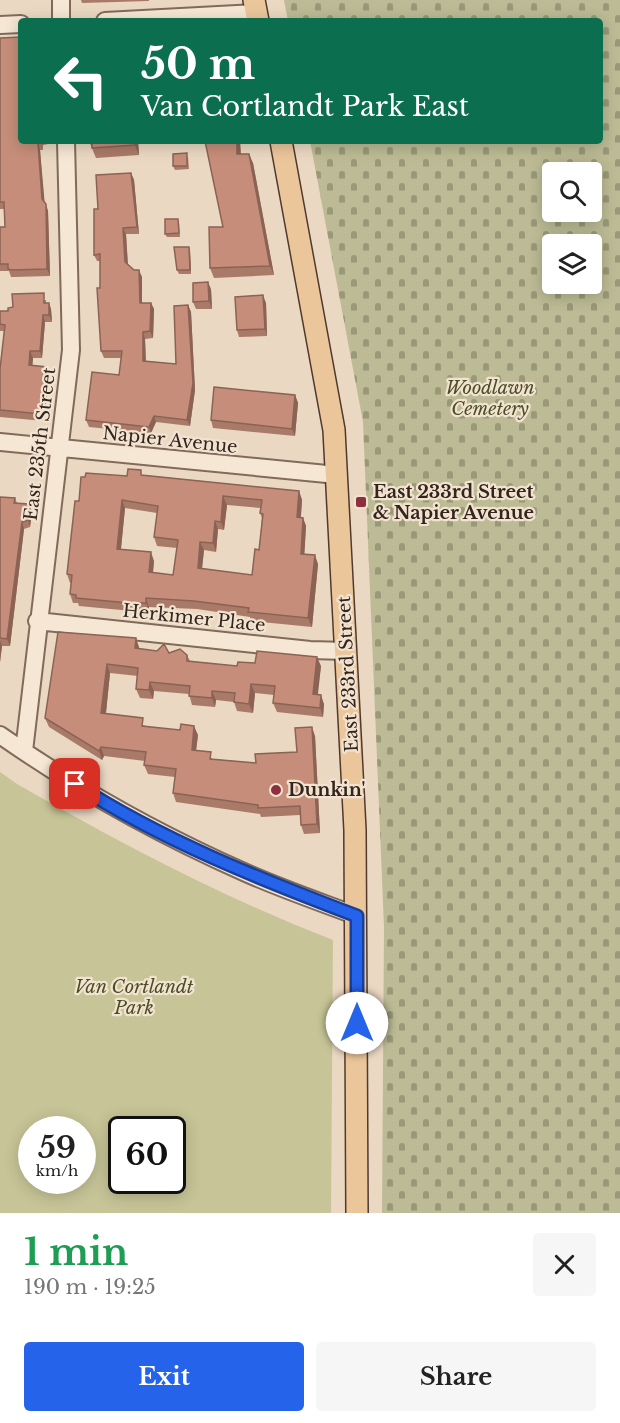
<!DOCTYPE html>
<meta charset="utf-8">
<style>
:root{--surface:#fff;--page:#f6f6f6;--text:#222;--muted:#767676;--accent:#2563eb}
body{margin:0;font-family:"Libre Baskerville",serif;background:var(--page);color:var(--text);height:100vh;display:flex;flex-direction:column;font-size:22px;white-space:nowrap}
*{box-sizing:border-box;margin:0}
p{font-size:20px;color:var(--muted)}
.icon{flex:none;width:33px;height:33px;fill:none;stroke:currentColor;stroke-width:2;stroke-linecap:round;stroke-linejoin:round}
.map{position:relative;height:1213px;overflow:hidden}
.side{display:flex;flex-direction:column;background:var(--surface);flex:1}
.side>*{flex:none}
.guide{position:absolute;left:18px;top:18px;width:585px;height:126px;border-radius:6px;box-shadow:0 3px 15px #0003;background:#0b6e4f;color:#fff;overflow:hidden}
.fabs{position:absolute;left:542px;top:162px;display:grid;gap:12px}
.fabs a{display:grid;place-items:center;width:60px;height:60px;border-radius:6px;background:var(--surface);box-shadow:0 3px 15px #0003;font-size:30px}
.speed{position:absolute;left:18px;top:1116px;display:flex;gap:12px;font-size:30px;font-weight:700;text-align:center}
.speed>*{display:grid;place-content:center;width:78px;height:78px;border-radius:50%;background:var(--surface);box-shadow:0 3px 15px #0003;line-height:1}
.speed small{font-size:15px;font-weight:400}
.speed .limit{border:3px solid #111;border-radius:9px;background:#fff;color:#111}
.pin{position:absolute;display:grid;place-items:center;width:51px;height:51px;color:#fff;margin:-26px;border-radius:12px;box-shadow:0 3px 9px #0006}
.me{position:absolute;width:66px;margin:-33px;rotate:0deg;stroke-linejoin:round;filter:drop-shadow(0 0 4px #0008)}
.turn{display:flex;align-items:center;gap:21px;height:126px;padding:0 24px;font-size:27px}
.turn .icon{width:78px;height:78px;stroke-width:2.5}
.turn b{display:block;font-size:42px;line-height:51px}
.round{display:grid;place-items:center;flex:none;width:63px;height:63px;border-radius:6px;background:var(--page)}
.summary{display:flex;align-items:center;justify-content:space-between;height:102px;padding:0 24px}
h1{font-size:36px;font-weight:700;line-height:45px;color:#1e9e55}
.cta{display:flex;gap:12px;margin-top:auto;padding:12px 24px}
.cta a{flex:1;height:69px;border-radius:6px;background:var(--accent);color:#fff;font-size:24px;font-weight:700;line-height:69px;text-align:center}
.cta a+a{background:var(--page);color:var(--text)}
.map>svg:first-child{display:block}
.cemetery{fill:url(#cemetery-stones);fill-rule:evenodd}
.park{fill:#c7c597;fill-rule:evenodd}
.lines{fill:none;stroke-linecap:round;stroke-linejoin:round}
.minor-casing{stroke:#826a5a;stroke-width:20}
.major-casing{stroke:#50392e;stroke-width:24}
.minor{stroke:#f6e7d4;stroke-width:16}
.major{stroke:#ebc69b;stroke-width:21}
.wall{fill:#aa7a69;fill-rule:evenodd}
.shaded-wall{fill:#8b6355}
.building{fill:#c68e7a;stroke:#8b6355;stroke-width:1.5;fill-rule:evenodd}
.route-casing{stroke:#184099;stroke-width:15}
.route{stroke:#2563eb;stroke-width:10}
.poi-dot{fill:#8d2f3e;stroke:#f2e3d0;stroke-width:2}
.labels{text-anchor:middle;stroke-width:4.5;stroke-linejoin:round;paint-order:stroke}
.park-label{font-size:18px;font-style:italic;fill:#4a4e26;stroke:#f2e3d0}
.street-label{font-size:18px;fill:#33251d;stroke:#f2e3d0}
.poi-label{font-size:18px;font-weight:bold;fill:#33251d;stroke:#f2e3d0;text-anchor:start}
</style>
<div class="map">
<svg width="620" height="1213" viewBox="0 0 620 1213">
<defs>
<pattern id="cemetery-stones" width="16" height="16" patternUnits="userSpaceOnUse" patternTransform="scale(1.5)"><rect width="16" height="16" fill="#bcbb95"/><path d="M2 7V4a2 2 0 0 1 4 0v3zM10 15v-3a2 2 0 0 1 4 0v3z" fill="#999879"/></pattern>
</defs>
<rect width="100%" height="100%" fill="#ead8c2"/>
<!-- cemetery -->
<path class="cemetery" d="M284 0H620V1213H382L384 927 363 422 310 141H600V21H288ZM552 172H591V212H552ZM552 244H591V284H552Z"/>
<!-- park -->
<path class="park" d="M0 772 17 784C120 843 222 897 333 940L331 1213H0ZM32 1130H82V1180H32ZM122 1130H172V1180H122Z"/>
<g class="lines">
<defs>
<path id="minor" d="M61 0V21
M105 21 256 13
M0 25 21 24
M0 442 337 475
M37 621 310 650 347 651
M0 735C77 789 160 835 246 873 282 889 320 902 357 916
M24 751 71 350 66 141"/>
<path id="major" d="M254 0 258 21
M281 141 334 430 355 830 357 1213"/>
</defs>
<!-- minor casing -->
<use href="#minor" class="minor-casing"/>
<!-- major casing -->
<use href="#major" class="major-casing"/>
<!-- minor -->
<use href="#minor" class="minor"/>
<!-- major -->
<use href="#major" class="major"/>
</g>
<!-- wall -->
<path class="wall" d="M81 0H149V1L82 3Z
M0 38 21 141H48V144L43 145V150H40L44 202 48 211 50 276 14 277H11L9 271H0V227H5L4 209H0Z
M89 141H138L139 155 96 158Z
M240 141 241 154 253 163 274 275 214 278 210 268 223 227Z
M188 157 189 169 175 170 173 166Z
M131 173 134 180 139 234H126L128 264 142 277V303H151L154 309 153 338 145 339 146 361 176 364 188 305 191 312 195 390 190 426 156 422 151 433 89 427 86 420 119 375 121 358H104L101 351 100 261H97L94 255 98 209Z
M179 222 180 237H167L165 234Z
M190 250 191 274H179L177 270Z
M211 289 212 309H196L193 302Z
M46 300V303H49L51 309 52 322H45L42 358H33L32 365 49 374 44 421 0 417V369L4 331H0V311H8L13 307Z
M266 303 267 336 239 337 237 330Z
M295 395 298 403 295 436 213 428 211 420Z
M143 475 299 491 302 500 301 517 303 518 306 526 304 554 318 564 312 627 251 621 250 617 197 609 149 607V611H132L79 606 78 603H73L70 594 71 583H70L67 574 79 501 127 476ZM227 505 261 508 260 513 262 518 259 550 252 575 202 569 204 550 216 552 218 529 224 530ZM125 508 157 513 154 537 157 546 177 548 173 575 153 573 154 561 121 549Z
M0 497 15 498 17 503 29 504 32 512 30 527 24 529 10 646H2L0 662Z
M58 632 139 647V649L187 655 190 661 237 666 255 663 321 666 317 695 324 704 323 717 277 712 273 703 274 695 255 693 253 713 237 711 234 702 216 700 215 707 192 705 189 694 154 691 153 699 140 698 136 689 138 676 110 673 106 713 146 726 198 735 196 750 213 759 256 763 297 752 315 736 320 833 304 834 301 825 300 815 261 817 260 814 176 802 173 793 175 777 148 774 144 765 145 761 104 756 102 760 49 727 45 718Z"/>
<!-- shaded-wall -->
<path class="shaded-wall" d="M135 141H138L139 155 135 145Z
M237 141H240L241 164 237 154Z
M38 143 40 150 45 206 42 199Z
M249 154 253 163 274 275 270 266Z
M131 173 134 180 139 234 137 227Z
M46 204 48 211 50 276 47 269Z
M123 228 126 234 128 269 125 262Z
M189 247 190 250 191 274 190 270Z
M139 270 142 277V310L140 303Z
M208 282 211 289 212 309 209 301Z
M263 295 266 303 267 336 265 329Z
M49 303 51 309 52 322 49 315Z
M151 303 154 309 153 338 150 331Z
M188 305 191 312 195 390 190 426 187 420Z
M43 315 45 322 42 358 40 351Z
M143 332 145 339 146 368 143 361Z
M30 351 33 358 32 372 29 365Z
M47 367 49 374 44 421 41 414Z
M295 395 298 403 295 436 292 429Z
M154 416 156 422 151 433 149 427Z
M299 491 302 500 300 526 297 517Z
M223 496 227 505 224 530 221 522Z
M122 500 125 508 120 558 117 549Z
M29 504 32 512 30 527 28 520Z
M303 518 306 526 304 562 301 554Z
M215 521 218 529 216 552 213 543Z
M22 522 24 529 10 646 7 639Z
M200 542 204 550 201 577 198 568Z
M151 552 154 561 152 581 149 572Z
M315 555 318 564 312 627 308 618Z
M146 598 149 607V611L146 603Z
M136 638 139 647 138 657 135 648Z
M0 640 2 646 0 662Z
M317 657 321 666 317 703 313 694Z
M107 664 110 673 105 722 101 713Z
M150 682 154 691 153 699 149 690Z
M251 684 255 693 253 713 249 704Z
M212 691 216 700 215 707 212 698Z
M321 695 324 704 323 717 320 708Z
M194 726 198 735 195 759 192 750Z
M312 727 315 736 320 833 317 824Z
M101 747 104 756 102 760 99 751Z"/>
<!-- building -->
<path class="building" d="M21 37V141H40V143H38L42 199 46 204 47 269 12 270 8 269V264H0V227H5L4 202H0V38Z
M92 141H135V145L92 148Z
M205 141H237V154H249L270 266 210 268 209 227H223Z
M187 153V166H173V154Z
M131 173 137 227 123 228 125 262 134 270H139L140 303H151L150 331 143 332V361L176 364 174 306 188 305 193 383 187 420 154 416 149 427 86 420 92 372 119 375 122 351H101L97 288H100V254L94 255V209H98L96 175Z
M165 219H178L179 233 165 234Z
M174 247H189L190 270H177Z
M208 282 209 301 193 302V283Z
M44 293V303H49V315H43L40 351H30L29 365 47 367 41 414 0 410V369L5 325 0 324V311H8V308L13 307 12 294Z
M263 295 265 329 237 330 235 297Z
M214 387 295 395 292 429 211 420Z
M128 469 141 470V475L299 491 297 517 303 518 301 554 315 555 308 618 248 612 249 608 194 601 146 598V603H129L76 598V595L70 594 72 575 67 574 75 501H79L81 477H85L86 473 127 476ZM223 496 262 500 260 513 263 514 259 550 255 549 252 575 198 568 200 542 213 543 215 521 221 522ZM122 500 158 506 154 537 178 540 173 575 149 572 151 552 117 549Z
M0 497 15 498 14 503 29 504 28 520 22 522 7 639 0 638Z
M58 632 136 638 135 648 157 651 164 644 169 653 180 649 187 655V661L237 666 238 662 255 663 257 651 317 657 313 694 321 695 320 708 273 703 275 686 251 684 249 704 234 702 235 693 212 691V698L189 696 190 686 150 682 149 690 136 689 138 668 107 664 101 713 143 718 142 726 180 730 181 724 194 726 192 750 211 752 210 759 256 763 255 754 297 752 295 728 312 727 317 824 301 825 300 806 258 808V805L173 793 176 769 144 765 146 752 101 747 99 751 45 718Z"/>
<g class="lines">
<defs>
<path id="route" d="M75 784C163 841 260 879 357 916V1023"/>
</defs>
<!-- route casing -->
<use href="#route" class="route-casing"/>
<!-- route -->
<use href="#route" class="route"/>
</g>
<!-- markers -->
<g class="poi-dot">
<rect x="355" y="496" width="12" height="12" rx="3"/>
<circle cx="276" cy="790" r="6"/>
</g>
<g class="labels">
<!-- park labels -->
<g class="park-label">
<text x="490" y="394">Woodlawn<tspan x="490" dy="21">Cemetery</tspan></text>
<text x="134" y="993">Van Cortlandt<tspan x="134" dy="21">Park</tspan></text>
</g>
<!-- street labels -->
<g class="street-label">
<text transform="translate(170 440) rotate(6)" y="6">Napier Avenue</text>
<text transform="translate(40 444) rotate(-83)" y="6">East 235th Street</text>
<text transform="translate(194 618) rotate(6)" y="6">Herkimer Place</text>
<text transform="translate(348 674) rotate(-93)" y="6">East 233rd Street</text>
</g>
<!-- poi labels -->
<g class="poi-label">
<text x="373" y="498">East 233rd Street<tspan x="373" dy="21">&amp; Napier Avenue</tspan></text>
<text x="288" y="796">Dunkin'</text>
</g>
</g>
</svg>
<div class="fabs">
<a><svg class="icon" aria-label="search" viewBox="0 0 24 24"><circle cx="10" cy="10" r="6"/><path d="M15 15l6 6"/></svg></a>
<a><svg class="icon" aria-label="layers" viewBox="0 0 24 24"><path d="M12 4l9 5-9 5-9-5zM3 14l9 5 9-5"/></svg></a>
</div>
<div class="speed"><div>59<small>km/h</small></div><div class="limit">60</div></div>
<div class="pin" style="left:75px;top:784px;background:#d93025"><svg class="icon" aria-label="arrive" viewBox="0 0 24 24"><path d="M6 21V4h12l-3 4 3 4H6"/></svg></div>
<svg class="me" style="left:357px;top:1023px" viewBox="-20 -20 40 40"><circle r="19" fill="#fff"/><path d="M0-13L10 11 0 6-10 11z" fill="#2563eb"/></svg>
<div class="guide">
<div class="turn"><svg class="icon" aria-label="left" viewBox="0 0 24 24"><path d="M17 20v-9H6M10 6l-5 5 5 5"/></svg><div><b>50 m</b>Van Cortlandt Park East</div></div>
</div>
</div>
<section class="side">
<div class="summary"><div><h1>1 min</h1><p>190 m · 19:25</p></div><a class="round"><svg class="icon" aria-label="close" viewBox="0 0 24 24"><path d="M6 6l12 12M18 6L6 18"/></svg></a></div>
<div class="cta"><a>Exit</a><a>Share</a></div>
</section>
